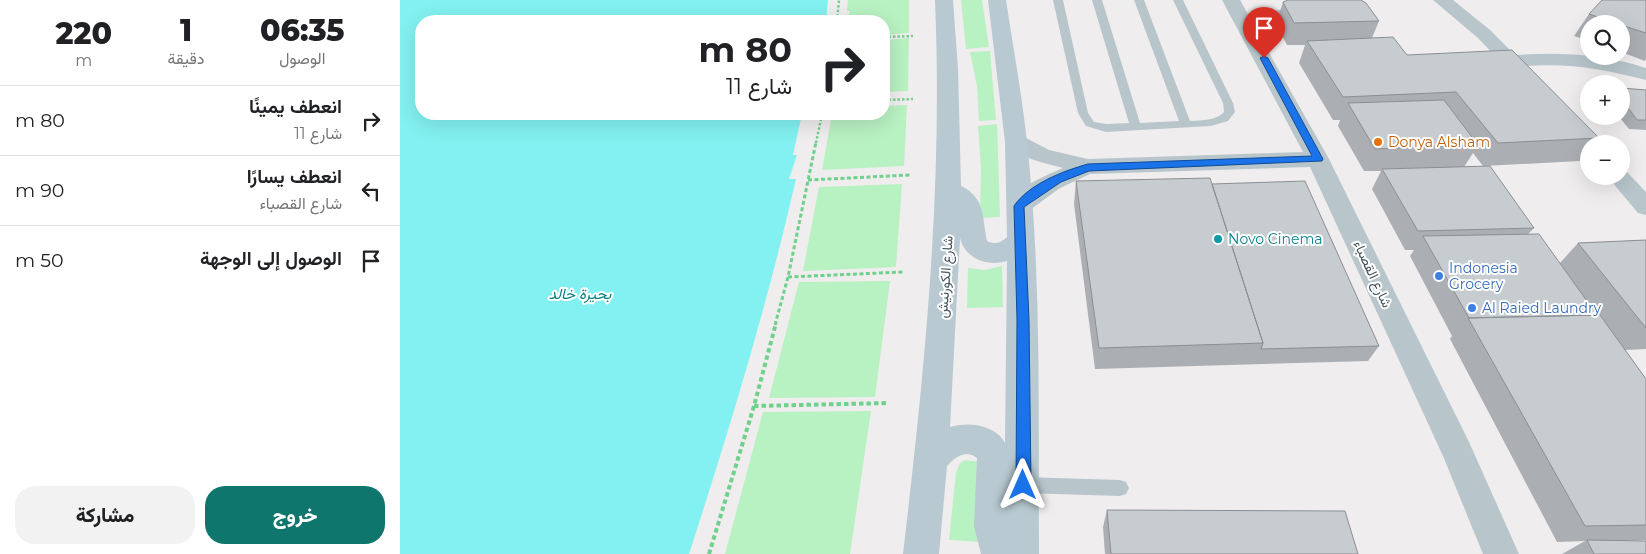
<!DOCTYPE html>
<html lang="ar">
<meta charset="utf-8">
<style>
:root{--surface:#fff;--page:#f2f2f2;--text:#202124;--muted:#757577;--line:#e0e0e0;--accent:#0f766e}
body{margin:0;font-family:Montserrat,Vazirmatn,sans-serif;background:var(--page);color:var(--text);direction:rtl;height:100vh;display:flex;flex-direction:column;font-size:19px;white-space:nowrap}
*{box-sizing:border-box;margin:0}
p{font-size:16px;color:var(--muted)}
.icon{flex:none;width:28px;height:28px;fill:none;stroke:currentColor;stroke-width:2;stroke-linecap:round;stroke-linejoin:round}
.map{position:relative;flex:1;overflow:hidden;direction:ltr}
.details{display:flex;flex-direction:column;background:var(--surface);width:400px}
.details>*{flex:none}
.banner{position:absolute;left:15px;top:15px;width:475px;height:105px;border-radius:20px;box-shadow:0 5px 20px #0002;direction:rtl;background:#fff;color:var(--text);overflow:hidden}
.controls{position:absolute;left:1180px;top:15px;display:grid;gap:10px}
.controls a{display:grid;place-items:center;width:50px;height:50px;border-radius:50%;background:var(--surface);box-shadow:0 5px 20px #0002;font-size:25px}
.pin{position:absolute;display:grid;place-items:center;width:42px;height:42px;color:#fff;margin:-51px -21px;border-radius:50% 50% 50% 0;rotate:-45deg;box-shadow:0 0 5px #0007}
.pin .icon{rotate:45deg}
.me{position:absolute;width:55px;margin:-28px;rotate:0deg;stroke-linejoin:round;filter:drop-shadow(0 0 4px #0008)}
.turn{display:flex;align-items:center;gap:18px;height:105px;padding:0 15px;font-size:22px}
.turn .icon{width:65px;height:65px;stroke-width:2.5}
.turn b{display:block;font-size:35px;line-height:42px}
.eta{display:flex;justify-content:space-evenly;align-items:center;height:85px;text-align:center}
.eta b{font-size:30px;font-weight:800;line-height:35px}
.button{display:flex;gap:10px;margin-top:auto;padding:10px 15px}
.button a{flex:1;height:58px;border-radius:20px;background:var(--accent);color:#fff;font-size:20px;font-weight:800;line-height:58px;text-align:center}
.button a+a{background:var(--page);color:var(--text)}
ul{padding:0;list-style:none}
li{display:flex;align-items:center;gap:15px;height:70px;padding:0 15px;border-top:1px solid var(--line)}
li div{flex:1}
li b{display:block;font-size:19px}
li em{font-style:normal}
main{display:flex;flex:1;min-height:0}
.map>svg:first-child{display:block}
.green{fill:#b8f1c2}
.water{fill:#83f1f1}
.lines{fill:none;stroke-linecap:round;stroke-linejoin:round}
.path-far2{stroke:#6fd18c;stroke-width:2.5;stroke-dasharray:2.5 2;stroke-linecap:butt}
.path-far1{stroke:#6fd18c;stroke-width:3;stroke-dasharray:4 2.5;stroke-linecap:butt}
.path{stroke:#6fd18c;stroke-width:4;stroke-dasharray:4.5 3;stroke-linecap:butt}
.lane{fill:#b8c6cc;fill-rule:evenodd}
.street{fill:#b8c6cc;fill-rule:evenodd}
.secondary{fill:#b8c9d1;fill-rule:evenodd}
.wall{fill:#abafb4}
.building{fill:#c7ccd1;stroke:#8b8f92}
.route{fill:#1a73e8;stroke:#114b97}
.food-dot{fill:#e8710a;stroke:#fff;stroke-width:2}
.culture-dot{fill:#0f9aa8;stroke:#fff;stroke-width:2}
.shop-dot{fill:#3f7fe0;stroke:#fff;stroke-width:2}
.labels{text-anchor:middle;stroke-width:4;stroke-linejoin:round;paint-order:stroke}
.food-label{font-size:14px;fill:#c56008;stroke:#fff;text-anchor:start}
.culture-label{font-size:14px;fill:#0d838f;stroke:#fff;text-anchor:start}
.shop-label{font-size:14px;fill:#366cbe;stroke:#fff;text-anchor:start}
.street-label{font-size:14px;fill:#45565c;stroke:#fff}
.water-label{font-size:15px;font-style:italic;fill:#088080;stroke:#fff}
</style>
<main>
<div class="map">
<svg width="1246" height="554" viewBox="0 0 1246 554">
<rect width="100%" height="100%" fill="#f0edee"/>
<!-- green -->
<path class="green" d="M448 0H509V33L484 35V21H446L450 11H447Z
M561 0H582L589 47 566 49Z
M509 38 508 91 484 92V40Z
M590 51 596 120 579 121 577 86 570 52Z
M507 105 504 166 422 170 432 114H484V106Z
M597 124 600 217 580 218 581 168 578 126Z
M502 184 496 267 403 271 419 187Z
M602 266 603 307 567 308 568 268 585 270Z
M490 281 475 397 369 398 399 282Z
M471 411 450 554H325L363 412Z
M565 460 581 462 582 542 549 540 556 473 560 463Z"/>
<!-- water -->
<path class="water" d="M0 0H428L426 21H21V114H402L393 155H397L389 179H396C367 306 329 431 289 554H0Z"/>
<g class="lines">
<!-- path-far2 -->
<path class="path-far2" d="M437 21 439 0
M484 37 513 36
M484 100 513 99
M416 143 422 114"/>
<!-- path-far1 -->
<path class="path-far1" d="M408 180 510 175
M388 277 503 272
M375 325 388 277 416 142"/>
<!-- path -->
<path class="path" d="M354 406 488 403
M309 554 354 406 376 323"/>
<!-- lane -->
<path class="lane" d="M653 0H663L688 113 694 122 706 124 729 123 692 0H702L740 123 779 121 734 0H744L790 121C802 120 816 121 824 112L823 103 773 0H783L833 103 835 112 828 121 811 126 706 132 686 126 678 113Z
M623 477 720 480 726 482 729 488 726 494 720 496 623 493 617 491 614 485 617 479Z"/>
<!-- street -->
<path class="street" d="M822 0H840L850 18 916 0H944L941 4 855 28 929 159 1069 442 1119 554H1083L1043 456 910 167 690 174 660 188 627 212 619 214 611 212 607 206C618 187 644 176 663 168 645 163 616 158 605 142L608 137 616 135 624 137 649 150 688 159 903 152Z
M1033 0H1053L1090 30 1115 55C1162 52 1202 54 1246 68V80C1202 69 1172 63 1126 66L1136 77 1133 81H1119L1078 38Z
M1221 169 1226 171 1246 192V215L1238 213 1207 176H1221Z"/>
<!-- secondary -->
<path class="secondary" d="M535 0H553L558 69 561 186C586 198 582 218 587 241 595 245 601 243 607 237L605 142 588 0H606C613 47 622 95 627 142 642 278 638 417 639 554H581L574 526 577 458C566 449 555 457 547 466L539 554H503C525 368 543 187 535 0ZM560 238C565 259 588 267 607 261L605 443C596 425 568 421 550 427Z"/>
</g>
<!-- wall -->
<path class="wall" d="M1246 0V59L1245 61 1221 52V24H1189V41L1174 36 1189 14Z
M883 2 979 21 972 38 1007 55 1199 138 1195 144H1189V151L1180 161 1083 166 1073 153 1064 167 1134 228 1128 234 1160 263 1178 243 1246 240V349L1225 350 1246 379V540L1214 541 1194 554H1162L1185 541 1157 542 1050 339 1052 336 1010 256 1014 250H1005L972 189 981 171H964L938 126 940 120H933L899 63 905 45H887L876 24Z
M1221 88 1246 90V130L1229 129 1220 118H1210L1209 116H1221Z
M676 181 812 184 979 346 968 361 695 369 674 204Z
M707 510 958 554H705L703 527Z"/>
<!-- building -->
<path class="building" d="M888 0H961L966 3 979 21 894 23 883 2Z
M1202 0H1246V33L1221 25V24H1218L1189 14Z
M993 37 1007 55 1112 50 1199 138 1098 143 1056 92 943 97 907 41Z
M1221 88 1246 90V120H1237L1229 109 1221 108Z
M1044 100 1078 145 975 149 948 103Z
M1090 166 1134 228 1018 231 982 169Z
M810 178 863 343 699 348 676 181Z
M905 181 979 346 861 349 863 343 812 184Z
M1139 234 1197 315 1069 318 1023 236Z
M1246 240V328L1178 243Z
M1200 315 1246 379V525L1185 526 1068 318Z
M707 510 945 511 958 554H711Z
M1187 540 1246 541V554H1194Z"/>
<!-- route -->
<path class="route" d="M864 56 868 58 923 159 922 161 689 171 661 182 624 207 629 320 631 485 628 490 623 492 618 490 616 485 617 320 614 206C629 184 663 171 688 164L912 156 860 58Z"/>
<!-- markers -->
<circle class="food-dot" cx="978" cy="142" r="5"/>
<circle class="culture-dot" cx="818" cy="239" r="5"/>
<g class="shop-dot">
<circle cx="1039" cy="276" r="5"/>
<circle cx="1072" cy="308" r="5"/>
</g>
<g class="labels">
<!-- food labels -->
<g class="food-label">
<text x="988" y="147">Donya Alsham</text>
</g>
<!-- culture labels -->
<g class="culture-label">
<text x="828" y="244">Novo Cinema</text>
</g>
<!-- shop labels -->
<g class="shop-label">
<text x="1049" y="273">Indonesia<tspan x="1049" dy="16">Grocery</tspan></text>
<text x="1082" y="313">Al Raied Laundry</text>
</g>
<!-- street labels -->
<g class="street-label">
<text transform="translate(973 274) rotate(65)" y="5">شارع القصباء</text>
<text transform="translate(545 277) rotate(-86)" y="5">شارع الكورنيش</text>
</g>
<!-- water labels -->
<g class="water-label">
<text x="180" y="299">بحيرة خالد</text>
</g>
</g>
</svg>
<div class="controls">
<a><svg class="icon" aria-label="search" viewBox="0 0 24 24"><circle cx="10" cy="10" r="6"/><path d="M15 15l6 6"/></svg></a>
<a>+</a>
<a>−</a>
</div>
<div class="pin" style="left:864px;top:58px;background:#d93025"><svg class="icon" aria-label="arrive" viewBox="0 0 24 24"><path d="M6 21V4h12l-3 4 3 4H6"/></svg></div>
<svg class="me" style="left:623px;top:485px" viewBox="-20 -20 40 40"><path d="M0-17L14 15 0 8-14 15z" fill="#1a73e8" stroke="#fff" stroke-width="4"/></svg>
<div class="banner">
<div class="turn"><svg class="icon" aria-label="right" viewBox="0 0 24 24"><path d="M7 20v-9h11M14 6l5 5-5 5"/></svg><div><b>80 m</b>شارع 11</div></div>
</div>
</div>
<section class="details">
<div class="eta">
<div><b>06:35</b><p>الوصول</p></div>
<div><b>1</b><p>دقيقة</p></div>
<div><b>220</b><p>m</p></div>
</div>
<ul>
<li><svg class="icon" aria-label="right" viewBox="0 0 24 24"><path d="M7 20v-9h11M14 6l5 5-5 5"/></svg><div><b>انعطف يمينًا</b><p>شارع 11</p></div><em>80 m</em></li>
<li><svg class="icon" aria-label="left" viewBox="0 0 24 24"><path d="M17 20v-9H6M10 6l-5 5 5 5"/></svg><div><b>انعطف يسارًا</b><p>شارع القصباء</p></div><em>90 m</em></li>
<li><svg class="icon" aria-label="arrive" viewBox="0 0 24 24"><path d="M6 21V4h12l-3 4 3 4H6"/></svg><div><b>الوصول إلى الوجهة</b></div><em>50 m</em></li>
</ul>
<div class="button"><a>خروج</a><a>مشاركة</a></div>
</section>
</main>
